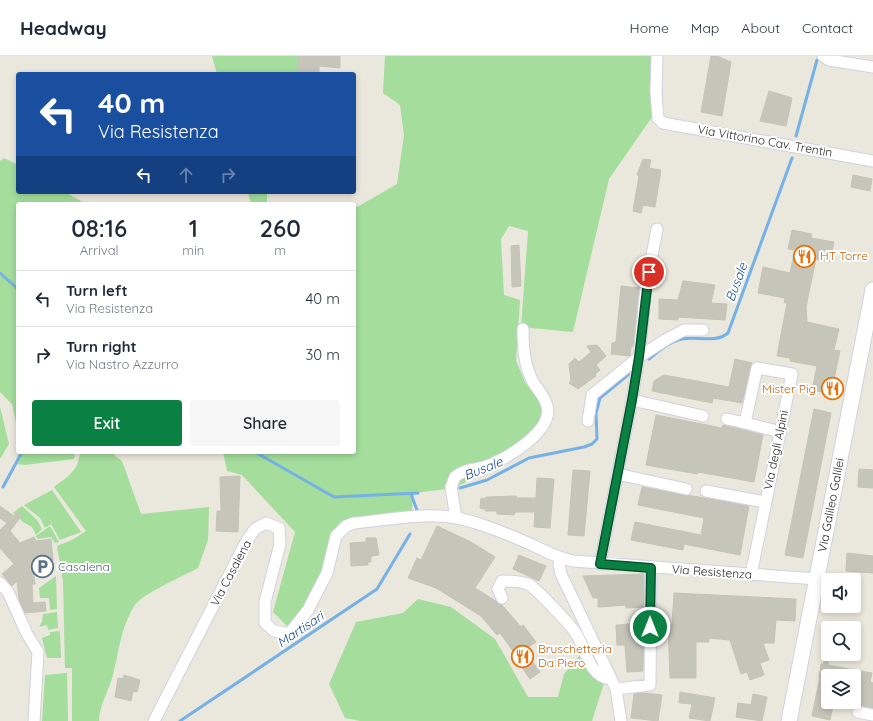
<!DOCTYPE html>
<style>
:root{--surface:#fff;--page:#f6f6f7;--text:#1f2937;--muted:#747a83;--line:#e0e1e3;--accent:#0b8043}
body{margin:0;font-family:Quicksand,sans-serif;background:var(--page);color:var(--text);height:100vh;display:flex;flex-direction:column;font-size:15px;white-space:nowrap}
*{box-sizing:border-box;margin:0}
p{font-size:13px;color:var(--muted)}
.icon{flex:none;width:22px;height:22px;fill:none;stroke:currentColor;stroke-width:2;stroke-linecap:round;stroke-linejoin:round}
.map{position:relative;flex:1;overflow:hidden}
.drawer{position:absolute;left:16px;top:146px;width:340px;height:252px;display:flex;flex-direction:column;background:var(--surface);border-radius:4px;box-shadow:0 2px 6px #0003}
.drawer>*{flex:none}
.top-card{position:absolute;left:16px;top:16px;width:340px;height:122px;border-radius:4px;box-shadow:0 2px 6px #0003;background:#1a4fa0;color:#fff;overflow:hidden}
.buttons{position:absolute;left:821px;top:517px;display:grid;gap:8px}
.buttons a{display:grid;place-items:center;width:40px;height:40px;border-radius:4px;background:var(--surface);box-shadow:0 2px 6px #0003;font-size:20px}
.pin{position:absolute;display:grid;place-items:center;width:34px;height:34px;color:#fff;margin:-17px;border:2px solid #fff;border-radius:50%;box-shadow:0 1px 4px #0007}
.me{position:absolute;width:44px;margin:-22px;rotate:0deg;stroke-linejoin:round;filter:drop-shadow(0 0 3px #0008)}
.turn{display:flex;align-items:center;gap:14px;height:84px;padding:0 16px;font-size:18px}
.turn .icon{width:52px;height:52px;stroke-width:2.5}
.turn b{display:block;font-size:28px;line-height:34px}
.lanes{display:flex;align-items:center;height:38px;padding:0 16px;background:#0003;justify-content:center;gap:20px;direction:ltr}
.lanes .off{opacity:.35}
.eta{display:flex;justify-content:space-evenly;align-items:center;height:68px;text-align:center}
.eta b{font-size:24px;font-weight:600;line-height:28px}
.button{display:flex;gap:8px;margin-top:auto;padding:8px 16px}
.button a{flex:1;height:46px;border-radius:4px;background:var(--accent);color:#fff;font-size:16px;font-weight:600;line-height:46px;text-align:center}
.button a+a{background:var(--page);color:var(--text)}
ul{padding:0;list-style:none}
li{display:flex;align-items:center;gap:12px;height:56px;padding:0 16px;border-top:1px solid var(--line)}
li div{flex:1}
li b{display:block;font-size:15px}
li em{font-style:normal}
header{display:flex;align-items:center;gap:24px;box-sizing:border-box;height:56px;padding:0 20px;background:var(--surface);border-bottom:1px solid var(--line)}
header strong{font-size:19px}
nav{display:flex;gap:22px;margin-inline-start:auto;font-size:14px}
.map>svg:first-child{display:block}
.green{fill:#a4dd9c}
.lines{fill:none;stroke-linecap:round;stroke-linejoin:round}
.stream{stroke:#75b1e6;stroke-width:3}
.building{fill:#c6c5ba;stroke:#c5c3b6}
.street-casing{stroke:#d1d1e1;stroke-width:13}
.secondary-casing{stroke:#d1d1e1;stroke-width:17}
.street{stroke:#fff;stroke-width:11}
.secondary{stroke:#fff;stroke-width:15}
.route-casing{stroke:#07532c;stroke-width:10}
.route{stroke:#0b8043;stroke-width:7}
.labels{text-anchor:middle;stroke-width:4;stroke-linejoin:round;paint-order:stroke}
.street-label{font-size:12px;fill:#292929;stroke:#fff}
.food-label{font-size:12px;fill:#c56008;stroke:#fff;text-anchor:start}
.service-label{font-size:12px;fill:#4e5e75;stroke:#fff;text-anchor:start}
.water-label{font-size:13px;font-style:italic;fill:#164d90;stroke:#fff}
</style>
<header>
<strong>Headway</strong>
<nav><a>Home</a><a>Map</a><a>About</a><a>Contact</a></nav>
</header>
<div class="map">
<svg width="873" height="665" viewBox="0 0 873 665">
<rect width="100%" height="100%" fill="#eae7dc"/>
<!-- green -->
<path class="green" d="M212 0H301L299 18H217Z
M385 0H657L652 61 609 123 573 276 521 271 528 175 509 170 501 183 504 239 520 244 516 305 526 328 551 349V366L505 407 454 432 414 437 411 460 348 463 310 552 290 573 273 556 295 476 242 419 227 415 223 396H354V149L357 151 397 128 404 79 400 49 383 37Z
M4 102 18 109V136H65L86 148H18V376L12 348 0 336V105Z
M248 136H267V148H251Z
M0 351 9 388 0 403Z
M19 396H75L74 403 25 409 15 408Z
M80 396H114L115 400 122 405 141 458 209 451 208 484 198 512C185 519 142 538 135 549 121 570 119 595 113 619 109 634 99 650 99 665H72V612H65L63 525 57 490 72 484 86 475 54 431C69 420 78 415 80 396Z
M52 434 81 476 60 484 51 468 45 472 40 462 24 449Z
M22 450 37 464 42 473 36 479 32 471 23 466 13 457Z
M50 470 59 486 55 487 51 481 37 483 36 480Z
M56 520 57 553 50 554 49 542H40L39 532Z
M418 543 451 551 495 583 528 641H558L564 618 581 598 605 624 592 665H360L345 662 329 628 356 566 403 557Z
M57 556 58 572 48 574 47 569 39 571 42 566 43 558Z
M60 575 61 602H47L42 582 50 579V576Z
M67 617 68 665H42L45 619Z"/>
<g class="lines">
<!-- stream -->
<path class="stream" d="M796 80 817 4
M0 217 18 233
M649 303C657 296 668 287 678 284 693 278 714 289 728 277L792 102
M255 396 334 441 418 437
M3 431 22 396
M460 432 487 424 529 402 584 391 592 388 597 383 596 357 600 342 629 318
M411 438 417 454
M180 665 377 533 410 478"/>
</g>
<!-- building -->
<path class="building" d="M299 0H340V12L319 10V18H297Z
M711 0H717L731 6 722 60 701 56Z
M769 35 792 42 786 70 760 65Z
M643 103 651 104 649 112 661 114 655 151 643 149 641 157 633 155 639 120 637 119Z
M853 119 872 123 870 135 851 131Z
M792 174 812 178 811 182 834 186 830 206 816 203 806 251 807 266 839 273 834 294 840 295 831 338 812 334 817 310 790 305V302L777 300 787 247H784L785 242 758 237 763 211 790 217 795 194 788 193Z
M519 189 521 230 512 231 511 190Z
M683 225 715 229 711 247 727 248 725 264 678 261V264L659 263V243L678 244Z
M621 230 639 232 633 290 631 291 630 300 611 298 612 287 616 286Z
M597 289 606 300 596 309 600 314 595 318 596 320 578 333 569 327 571 325 569 308 575 302 579 306 591 296 587 290Z
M735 303 752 307 742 347 713 342 712 347 652 335 654 325 664 319 729 331Z
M814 353 831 357 803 502 785 499Z
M656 359 722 372 723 369 763 379 754 426 698 416 697 418 646 409Z
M859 413 873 414V432L858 431Z
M573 414 590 415 584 480 568 479Z
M240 420 238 476 216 475 217 455H221L220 421Z
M537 422 554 423 550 472 534 471 535 456H515L514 459 497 458V455H485V453L480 452 481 442 485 443 486 441 516 440 517 442H536Z
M642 431 749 450 740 499 684 488 683 494 631 484 635 466 701 479 704 462 638 449Z
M0 450 14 460 18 456 22 459 10 475 20 487 34 481 36 485 51 483 53 504 32 506 35 528H32L33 547 45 546 46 555 25 557 19 544 17 525 12 530 2 518 14 508 0 492V474L7 467 0 462Z
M437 470 471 486 495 501 475 532 502 549 521 571 523 569 536 586 524 594 540 616 530 623 518 606 520 605 500 577 497 579 481 560 436 532 408 522 417 502 421 504Z
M366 482H376L379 499 371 500V506H368V509L351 510 350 487 366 486Z
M847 497 873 500V517L846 515Z
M519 499 546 510 539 525 513 513Z
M644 518V551L626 552V549L598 551V542H593L583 520Z
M674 537 796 543 795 565 776 564 774 587H763L769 604 760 607 764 619 750 624 747 616 741 618 730 584 709 582V586H696V622H670L668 569H672Z
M644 567 643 615 627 616 625 589H617L616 569Z
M825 603H828V609L872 617 870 626 873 627V652L859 649 854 650 856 636H854V620H828V646H834L830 664 812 660 820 621H819L821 608H823Z
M124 619 140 624 137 636 133 635 131 645 115 641 118 622 123 623Z
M680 636 715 642 710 665 689 662 692 648 679 647Z
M644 637 662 639 658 665 631 662 634 638Z
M753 638 767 641 762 665 736 661 738 647 751 649Z"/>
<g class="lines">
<defs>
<path id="street" d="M657 0 656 36 658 62 663 67 873 105
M823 0 829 4 873 11
M632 344 703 360
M727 363 745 367
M588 365 592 339 639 301 667 283 684 274H703
M617 418 686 433
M706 435 765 446
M456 462 451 431 455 421C463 413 476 414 487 410 506 403 554 375 547 350 545 341 538 334 533 326 524 309 523 291 523 273
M560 502 559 508 561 518 616 633 621 665
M600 508 632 344 639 301 646 231 657 173
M751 519 792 318 757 312 745 367 781 376
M0 527 8 536 27 578 38 596 34 665
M502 542 498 533 502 525C511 525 522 525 530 529 538 535 572 570 577 579 585 593 590 622 611 623
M616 633 650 629 651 512
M858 656 873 659
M154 665 246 486 255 473 266 467 279 472 280 488 265 546V567L274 575 289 578 308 554 327 517 336 480 346 470 354 467C387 464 423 456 457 462 475 465 510 479 528 487 543 494 557 502 573 505L817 523"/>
<g id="secondary">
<path id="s1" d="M789 665 873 234"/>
</g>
</defs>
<!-- street casing -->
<use href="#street" class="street-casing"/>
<!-- secondary casing -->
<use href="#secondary" class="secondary-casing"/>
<!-- street -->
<use href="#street" class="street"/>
<!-- secondary -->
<use href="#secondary" class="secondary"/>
</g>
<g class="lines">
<defs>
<path id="route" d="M649 216 639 301 632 344 600 508 651 512 650 571"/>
</defs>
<!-- route casing -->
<use href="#route" class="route-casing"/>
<!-- route -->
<use href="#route" class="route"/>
</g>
<!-- icons -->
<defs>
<symbol id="restaurant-ring" viewBox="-11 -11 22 22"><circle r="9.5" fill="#fff" stroke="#e8710a" stroke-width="1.5"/><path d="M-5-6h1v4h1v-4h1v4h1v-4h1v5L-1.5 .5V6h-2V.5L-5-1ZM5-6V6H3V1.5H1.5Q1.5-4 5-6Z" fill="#e8710a"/></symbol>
<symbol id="parking-ring" viewBox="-11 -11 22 22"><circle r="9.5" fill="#fff" stroke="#5c6f8a" stroke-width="1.5"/><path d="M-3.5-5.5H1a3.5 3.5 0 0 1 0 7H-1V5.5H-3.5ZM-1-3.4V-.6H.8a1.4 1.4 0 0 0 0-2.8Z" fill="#5c6f8a"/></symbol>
</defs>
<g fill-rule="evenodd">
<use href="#restaurant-ring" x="792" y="188" width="25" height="25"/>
<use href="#restaurant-ring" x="820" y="320" width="25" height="25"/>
<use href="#parking-ring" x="30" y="498" width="25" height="25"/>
<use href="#restaurant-ring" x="510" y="588" width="25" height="25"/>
</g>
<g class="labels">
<!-- street labels -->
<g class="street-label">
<text transform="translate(765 85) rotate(10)" y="4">Via Vittorino Cav. Trentin</text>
<text transform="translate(776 394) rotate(-78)" y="4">Via degli Alpini</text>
<text dy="4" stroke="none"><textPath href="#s1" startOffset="220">Via Galileo Galilei</textPath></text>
<text transform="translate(712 516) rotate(4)" y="4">Via Resistenza</text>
<text transform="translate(231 517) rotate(-62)" y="4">Via Casalena</text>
</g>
<!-- food labels -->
<g class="food-label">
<text x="820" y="204">HT Torre</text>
<text x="816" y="337" text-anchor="end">Mister Pig</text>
<text x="538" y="597">Bruschetteria<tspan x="538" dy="14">Da Piero</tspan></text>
</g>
<!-- service labels -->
<g class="service-label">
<text x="58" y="515">Casalena</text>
</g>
<!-- water labels -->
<g class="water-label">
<text transform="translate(736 226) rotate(-70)" y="5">Busale</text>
<text transform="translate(483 412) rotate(-22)" y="5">Busale</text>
<text transform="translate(300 573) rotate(-34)" y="5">Martisari</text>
</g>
</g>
</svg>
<div class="buttons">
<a><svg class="icon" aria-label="sound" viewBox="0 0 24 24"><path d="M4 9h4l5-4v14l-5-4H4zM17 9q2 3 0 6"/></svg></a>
<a><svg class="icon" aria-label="search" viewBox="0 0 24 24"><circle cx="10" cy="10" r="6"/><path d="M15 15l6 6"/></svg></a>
<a><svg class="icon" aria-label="layers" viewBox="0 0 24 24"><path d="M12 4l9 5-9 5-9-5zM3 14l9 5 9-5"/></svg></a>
</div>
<div class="pin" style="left:649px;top:216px;background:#d93025"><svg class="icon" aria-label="arrive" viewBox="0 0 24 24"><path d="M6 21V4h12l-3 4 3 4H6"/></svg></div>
<svg class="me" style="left:650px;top:571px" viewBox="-20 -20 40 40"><circle r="17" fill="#0b8043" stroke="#fff" stroke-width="3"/><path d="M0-11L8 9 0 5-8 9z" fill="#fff"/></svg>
<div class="top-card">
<div class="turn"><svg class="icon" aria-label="left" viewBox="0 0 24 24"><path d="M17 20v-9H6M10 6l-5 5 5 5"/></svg><div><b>40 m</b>Via Resistenza</div></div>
<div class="lanes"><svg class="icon" aria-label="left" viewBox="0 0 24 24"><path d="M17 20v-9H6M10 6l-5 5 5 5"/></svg><svg class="icon off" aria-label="ahead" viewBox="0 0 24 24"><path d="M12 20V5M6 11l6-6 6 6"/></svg><svg class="icon off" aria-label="right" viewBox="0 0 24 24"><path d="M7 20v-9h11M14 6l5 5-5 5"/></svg></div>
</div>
<section class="drawer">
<div class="eta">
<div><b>08:16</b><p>Arrival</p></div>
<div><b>1</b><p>min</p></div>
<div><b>260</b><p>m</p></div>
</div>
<ul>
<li><svg class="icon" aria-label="left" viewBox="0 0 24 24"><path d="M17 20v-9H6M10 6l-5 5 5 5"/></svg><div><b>Turn left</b><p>Via Resistenza</p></div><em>40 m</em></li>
<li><svg class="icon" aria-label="right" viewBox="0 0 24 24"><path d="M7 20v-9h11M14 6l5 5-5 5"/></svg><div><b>Turn right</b><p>Via Nastro Azzurro</p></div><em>30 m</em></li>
</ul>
<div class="button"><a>Exit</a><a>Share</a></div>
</section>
</div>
